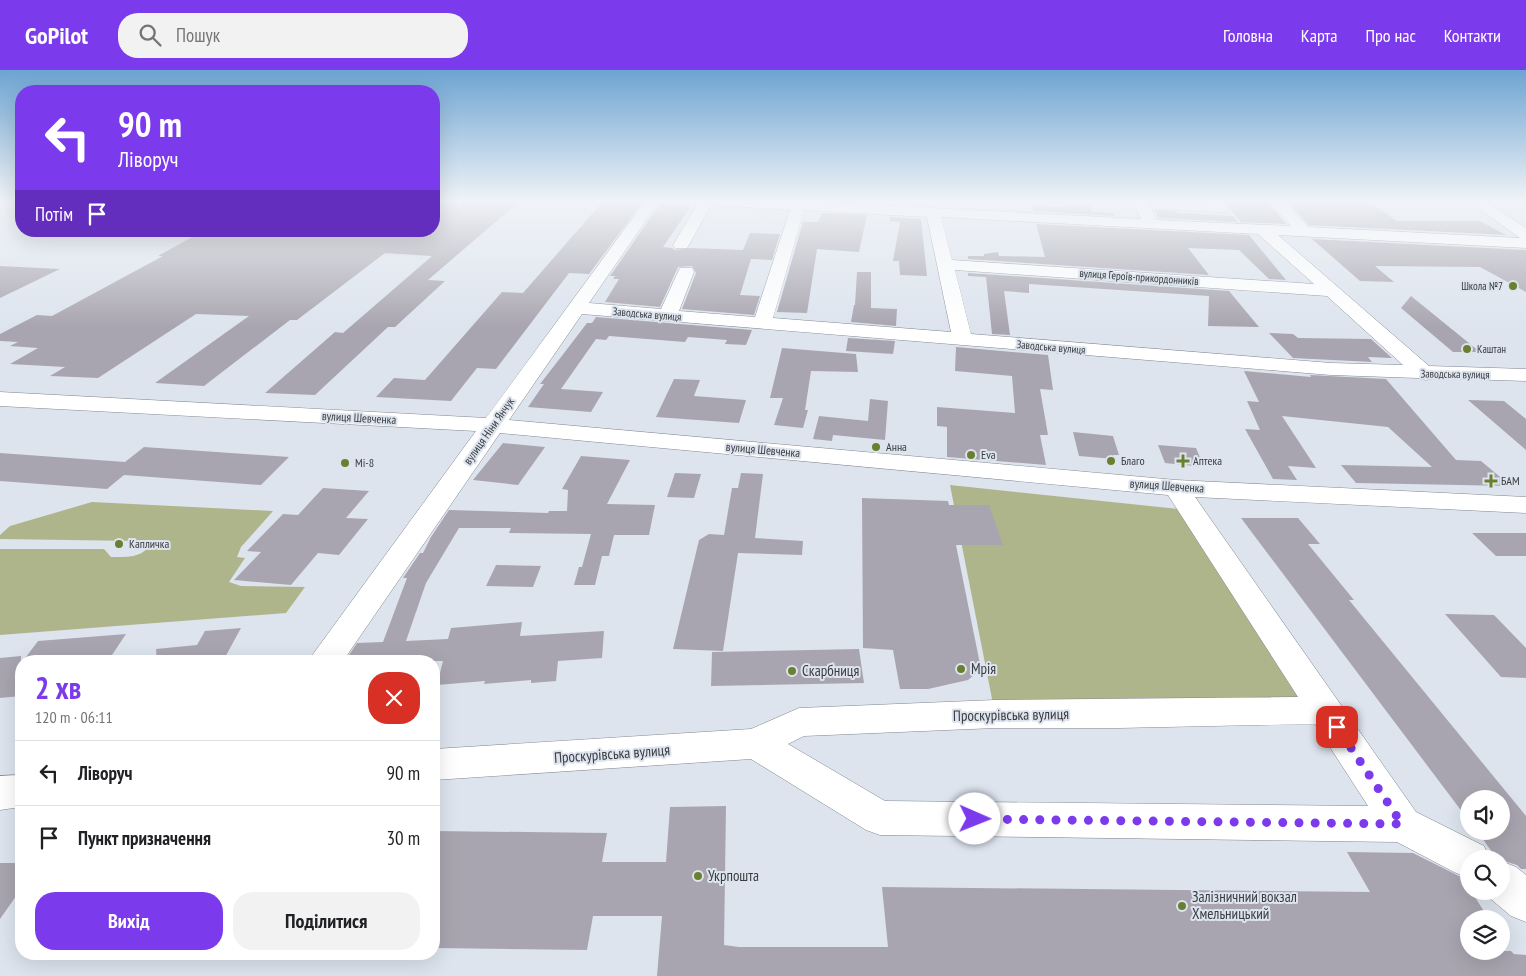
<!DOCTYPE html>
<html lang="uk">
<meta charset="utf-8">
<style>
:root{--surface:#fff;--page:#f2f2f2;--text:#202124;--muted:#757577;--line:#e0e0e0;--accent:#7c3aed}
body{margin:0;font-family:"PT Sans Narrow",sans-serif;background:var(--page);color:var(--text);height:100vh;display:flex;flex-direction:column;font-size:19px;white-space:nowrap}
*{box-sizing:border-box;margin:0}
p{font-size:16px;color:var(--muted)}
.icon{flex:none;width:28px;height:28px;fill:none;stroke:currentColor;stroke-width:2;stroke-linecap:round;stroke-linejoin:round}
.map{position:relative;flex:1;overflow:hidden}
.drawer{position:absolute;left:15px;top:585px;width:425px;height:305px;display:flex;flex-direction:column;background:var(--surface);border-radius:20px;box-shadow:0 5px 20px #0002}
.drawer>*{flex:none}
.guide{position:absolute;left:15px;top:15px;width:425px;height:152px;border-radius:20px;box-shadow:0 5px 20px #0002;background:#7c3aed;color:#fff;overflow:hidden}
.tools{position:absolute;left:1460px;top:720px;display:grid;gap:10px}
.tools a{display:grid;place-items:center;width:50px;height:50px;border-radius:50%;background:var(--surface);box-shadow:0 5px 20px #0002;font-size:25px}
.pin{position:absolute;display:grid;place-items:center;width:42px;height:42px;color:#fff;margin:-21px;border-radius:10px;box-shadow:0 2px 8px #0006}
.me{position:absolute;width:55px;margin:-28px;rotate:91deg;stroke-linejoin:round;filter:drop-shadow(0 0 4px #0008)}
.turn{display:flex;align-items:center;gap:18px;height:105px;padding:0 20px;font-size:22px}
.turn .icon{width:65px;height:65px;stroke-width:2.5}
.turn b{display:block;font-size:35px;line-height:42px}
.then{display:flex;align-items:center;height:48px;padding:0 20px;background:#0003;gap:10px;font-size:19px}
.round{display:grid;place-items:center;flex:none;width:52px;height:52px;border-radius:20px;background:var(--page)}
.overview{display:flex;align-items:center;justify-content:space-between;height:85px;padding:0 20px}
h1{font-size:30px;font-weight:800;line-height:38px;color:var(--accent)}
.primary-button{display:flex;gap:10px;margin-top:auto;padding:10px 20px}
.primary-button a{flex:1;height:58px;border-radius:20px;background:var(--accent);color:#fff;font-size:20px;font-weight:800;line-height:58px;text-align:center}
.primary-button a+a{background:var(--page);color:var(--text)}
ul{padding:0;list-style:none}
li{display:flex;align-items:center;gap:15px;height:65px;padding:0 20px;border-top:1px solid var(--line)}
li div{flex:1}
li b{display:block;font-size:19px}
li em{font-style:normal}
header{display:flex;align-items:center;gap:30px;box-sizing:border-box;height:70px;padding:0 25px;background:var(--accent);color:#fff}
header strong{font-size:24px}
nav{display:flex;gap:28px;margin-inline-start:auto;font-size:18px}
.search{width:350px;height:45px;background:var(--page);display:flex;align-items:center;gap:12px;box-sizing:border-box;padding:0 18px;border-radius:20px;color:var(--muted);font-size:19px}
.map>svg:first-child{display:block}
.green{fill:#afb58b}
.building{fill:#a9a5b0}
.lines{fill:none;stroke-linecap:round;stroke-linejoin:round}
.minor-casing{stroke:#818790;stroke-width:1}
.minor{fill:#fff;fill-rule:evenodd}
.route{stroke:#7c3aed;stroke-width:9;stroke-dasharray:0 16.2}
.poi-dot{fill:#6a8031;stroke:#dde4ee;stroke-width:2}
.labels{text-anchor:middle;stroke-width:4;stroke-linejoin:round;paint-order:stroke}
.far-street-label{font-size:11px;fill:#393c40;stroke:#dde4ee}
.far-poi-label{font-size:11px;fill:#393c40;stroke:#dde4ee;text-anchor:end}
.street-label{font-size:12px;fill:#393c40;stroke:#dde4ee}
.poi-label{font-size:12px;fill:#393c40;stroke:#dde4ee;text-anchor:start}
.near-poi-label{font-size:15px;fill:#393c40;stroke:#dde4ee;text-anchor:start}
.near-street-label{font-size:15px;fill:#393c40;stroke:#dde4ee}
</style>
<header>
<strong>GoPilot</strong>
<div class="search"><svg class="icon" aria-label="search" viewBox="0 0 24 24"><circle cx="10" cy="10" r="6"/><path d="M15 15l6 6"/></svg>Пошук</div>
<nav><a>Головна</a><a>Карта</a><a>Про нас</a><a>Контакти</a></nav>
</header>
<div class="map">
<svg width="1526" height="906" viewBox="0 0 1526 906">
<rect width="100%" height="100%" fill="#dde4ee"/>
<!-- green -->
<path class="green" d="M950 415 1188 440 1326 640 995 644Z
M92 432 273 441 241 477 237 487 245 488 229 512 241 516 305 517 286 543 0 565V479H104L111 487C132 487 142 488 155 470L137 471 0 469V465L10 456Z"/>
<!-- building -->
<path class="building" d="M434 130H521L428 210 445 211 395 257H388L315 325 265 323 335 262 343 263 432 186 385 183 297 250H290L204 316 155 313 249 246 196 244 98 308 50 306 65 297 10 294 38 278 10 276 18 272 0 271V264L37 245 52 246 163 186H158L203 161H434Z
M604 130H636L635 132 642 133 589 204 569 203 496 299 477 298 451 331 376 327 394 308 425 310 502 222 523 223Z
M1226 130H1266L1286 154 1241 152 1230 139Z
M1286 130 1368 131 1397 151H1480L1506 165 1309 155Z
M660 134 691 136 663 177 672 178 675 180 689 178 743 180 750 163 780 164 772 190 751 189 740 225 760 226 754 245 682 239 696 203 692 196 678 197 660 237 605 232 619 209H613L615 206H610Z
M1067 135 1090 136 1092 142 1113 143 1115 146 1033 141 1032 136 1068 137Z
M1154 139 1174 140 1178 143 1233 146 1238 152 1159 148Z
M822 143 867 145 859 182 817 179 807 243 777 242 803 152H818Z
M890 147 921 149 927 206 900 205 899 191H893L900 152 890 151Z
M1036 154 1249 165 1286 210 1269 209 1239 180 1188 178 1209 205 968 189V186H984V184L998 182 999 186 1045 187Z
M1312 169 1526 180V222L1480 197 1375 196 1394 212 1360 211Z
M0 196 60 199 0 228Z
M857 202H871V238L897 239 896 256 851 252 854 235H855Z
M968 203 1229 221 1259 257 1208 256 1209 226 1029 214V223L1004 221 1010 265 992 264 986 207 968 206Z
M1411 226 1480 282H1453L1401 238Z
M596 247 752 260 746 275 725 274 727 270 688 267 685 272 609 266 606 270 596 269 561 319 603 322 591 342 528 337 544 314H540L561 287 587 253H592Z
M1269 263 1293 264 1298 268 1371 269 1392 288 1368 287 1372 292 1293 288Z
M848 268 895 271 893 284 846 281Z
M956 277 1048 285 1053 320 1040 319 1048 365H1040L1046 395 947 387V357L937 356V337L1015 343 1012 306 955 301Z
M782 278 856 284 858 302 811 301 805 340H808L803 358 774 355 783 328H770Z
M1244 301 1311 307 1310 305 1386 309 1456 390 1481 391 1511 416 1356 413 1341 395 1432 397 1388 357 1282 346 1316 398 1288 396 1297 410 1273 409 1245 359 1260 360 1247 331 1259 332Z
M674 309 700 310 694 326 746 330 739 353 656 347Z
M870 329 888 331 885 370 833 365 832 371 813 369 819 346 868 351Z
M1468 330 1504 331 1526 349V380Z
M1073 362 1113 366 1119 385H1113L1114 389 1079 386Z
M503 373 545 377 518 415 473 410Z
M1158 375 1196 378 1204 397 1165 393Z
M144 377 289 387 261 415 124 405 107 419 0 411V383L125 392Z
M581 386 630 390 607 434 655 435 649 465H614L609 486H602L595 515H574L579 497H582L591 464 509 463 511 458H459L426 513 406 571 448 569 451 558 522 552 520 566 604 561 602 588 558 591 556 611 531 613V610L484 614 485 611 437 615 443 591H345L357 573 383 572 407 508H403L420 483H423L431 467 449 440 548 443 549 441H567L568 420 562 419Z
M675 403 701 404 694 428 667 427Z
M741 403 763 404 755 468 803 471 802 485 738 483 723 581 673 579 699 470 709 464 724 465 732 418H738Z
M323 418 369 421 346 448 368 449 339 485 318 483 291 515 234 510 261 482 247 481 283 444 298 445Z
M862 428 948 431 949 435H989L1003 475H956L981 599 968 610 928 619H900L893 580 863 578Z
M1241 448H1298L1320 474H1308L1354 530H1349L1526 746V799H1521L1517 795 1497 789 1477 761H1501V729H1469V751Z
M1472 463H1526V486H1496Z
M496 495 541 496 533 517 486 516Z
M1445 544 1494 545 1526 578V608L1501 607Z
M241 558 223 591H157L156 579 197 575 205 561Z
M126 564 108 591H23L38 571Z
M859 579 864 613 711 616 712 582Z
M21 586V626L0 628V588Z
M726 736 724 875 739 877H888L882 817 1370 822 1347 782 1413 783 1461 807 1469 821H1471L1489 849H1469V881H1511L1514 884 1526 885V906H657L662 846H593L587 880 434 878V761L607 763 602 792H666L670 737Z
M0 793H21V819L0 849Z"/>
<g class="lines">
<defs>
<path id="minor" d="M646 130H660L589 233 661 239 678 202 680 198H692L694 202 679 241 755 247 790 140 711 135 689 175 687 178H675L673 175 697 135 686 134 679 130H778L1141 149 1133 131 1148 130 1156 150 1291 156 1268 130H1283L1308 157 1520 168 1467 130H1484L1526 158V178L1278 165 1429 296 1526 299V311L1434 308 1426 310 1418 308 1331 305 582 244 509 350 1176 410 1526 427V443L1195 427 1416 742 1484 776 1490 789H1469V808L1454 802 1397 772 880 765 866 760 751 689 434 710V679L751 659 799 638 995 630 1298 627 1168 425 500 363 343 591H308L476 361 0 336V322L486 348ZM804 140 927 147 951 262 773 248ZM941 147 1258 164 1314 214 952 190ZM955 200 1327 226 1403 295 1331 293 971 264ZM1315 654 1368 736 885 731 788 674 804 666 995 658H1118Z
M1209 130H1223L1228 138 1226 141 1221 142 1181 140 1176 139 1174 136 1176 133H1211Z
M21 705V737L0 740V706Z
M1501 791 1516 797 1526 805V852L1511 846 1486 825 1484 821H1501Z"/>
</defs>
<!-- minor casing -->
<use href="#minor" class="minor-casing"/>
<!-- minor -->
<use href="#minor" class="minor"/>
</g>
<!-- sky -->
<linearGradient id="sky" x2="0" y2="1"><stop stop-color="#6da4d2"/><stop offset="0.51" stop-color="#f0f3f7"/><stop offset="1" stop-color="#f0f3f7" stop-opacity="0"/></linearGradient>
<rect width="1526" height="257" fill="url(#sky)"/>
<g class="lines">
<!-- route -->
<path class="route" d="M975 749 1402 754 1337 657"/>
</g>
<!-- markers -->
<g class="poi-dot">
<circle cx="1513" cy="216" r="5"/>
<circle cx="1467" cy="279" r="5"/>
<circle cx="876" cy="377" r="5"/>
<circle cx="971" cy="385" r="5"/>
<circle cx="1111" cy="391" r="5"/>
<path d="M1180.5 383.5h5v5h5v5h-5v5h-5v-5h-5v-5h5z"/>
<circle cx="345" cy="393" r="5"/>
<path d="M1488.5 403.5h5v5h5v5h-5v5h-5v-5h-5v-5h5z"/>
<circle cx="119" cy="474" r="5"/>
<circle cx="961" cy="599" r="5"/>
<circle cx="792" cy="601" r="5"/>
<circle cx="698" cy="806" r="5"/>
<circle cx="1182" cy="836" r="5"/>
</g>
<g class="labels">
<!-- far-street labels -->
<g class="far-street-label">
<text transform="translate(1139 207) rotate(4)" y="4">вулиця Героїв-прикордонників</text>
<text transform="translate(647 244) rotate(5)" y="4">Заводська вулиця</text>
<text transform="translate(1051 277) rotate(5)" y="4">Заводська вулиця</text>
<text transform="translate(1455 304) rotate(1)" y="4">Заводська вулиця</text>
</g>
<!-- far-poi labels -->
<g class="far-poi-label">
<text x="1503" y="220">Школа №7</text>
<text x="1477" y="283" text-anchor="start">Каштан</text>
</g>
<!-- street labels -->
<g class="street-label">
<text transform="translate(359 348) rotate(3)" y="4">вулиця Шевченка</text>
<text transform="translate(489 361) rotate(-55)" y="4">вулиця Ніни Янчук</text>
<text transform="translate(763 380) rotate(5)" y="4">вулиця Шевченка</text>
<text transform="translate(1167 416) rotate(4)" y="4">вулиця Шевченка</text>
</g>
<!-- poi labels -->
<g class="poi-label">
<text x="886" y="381">Анна</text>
<text x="981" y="389">Eva</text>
<text x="1121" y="395">Благо</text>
<text x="1193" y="395">Аптека</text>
<text x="355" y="397">Mi-8</text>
<text x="1501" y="415">БАМ</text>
<text x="129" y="478">Капличка</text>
</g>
<!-- near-poi labels -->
<g class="near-poi-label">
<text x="971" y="604">Мрія</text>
<text x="802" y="606">Скарбниця</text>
<text x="708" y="811">Укрпошта</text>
<text x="1192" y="832">Залізничний вокзал<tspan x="1192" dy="17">Хмельницький</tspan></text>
</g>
<!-- near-street labels -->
<g class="near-street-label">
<text transform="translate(1011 645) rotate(-1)" y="5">Проскурівська вулиця</text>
<text transform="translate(612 684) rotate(-4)" y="5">Проскурівська вулиця</text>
</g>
</g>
</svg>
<div class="tools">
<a><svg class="icon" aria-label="sound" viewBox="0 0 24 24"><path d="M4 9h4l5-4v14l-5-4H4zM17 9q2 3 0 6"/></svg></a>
<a><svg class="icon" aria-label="search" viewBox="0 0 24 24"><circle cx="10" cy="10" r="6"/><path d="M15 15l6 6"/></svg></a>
<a><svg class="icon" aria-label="layers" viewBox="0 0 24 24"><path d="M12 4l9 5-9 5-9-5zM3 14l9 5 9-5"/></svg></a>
</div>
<div class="pin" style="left:1337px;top:657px;background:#d93025"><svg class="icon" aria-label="arrive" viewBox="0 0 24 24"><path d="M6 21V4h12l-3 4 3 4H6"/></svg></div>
<svg class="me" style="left:975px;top:749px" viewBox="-20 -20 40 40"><circle r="19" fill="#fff"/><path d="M0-13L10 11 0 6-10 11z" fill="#7c3aed"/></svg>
<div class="guide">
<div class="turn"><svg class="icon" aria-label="left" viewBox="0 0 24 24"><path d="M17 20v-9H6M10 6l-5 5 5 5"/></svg><div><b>90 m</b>Ліворуч</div></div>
<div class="then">Потім<svg class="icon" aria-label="arrive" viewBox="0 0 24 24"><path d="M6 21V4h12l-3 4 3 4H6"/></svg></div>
</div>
<section class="drawer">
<div class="overview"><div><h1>2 хв</h1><p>120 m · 06:11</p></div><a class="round" style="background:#d93025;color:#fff"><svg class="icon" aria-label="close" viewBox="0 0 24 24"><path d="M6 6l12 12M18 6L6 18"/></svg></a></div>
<ul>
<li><svg class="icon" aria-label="left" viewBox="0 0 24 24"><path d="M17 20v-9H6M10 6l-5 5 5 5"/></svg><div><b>Ліворуч</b></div><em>90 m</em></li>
<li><svg class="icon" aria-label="arrive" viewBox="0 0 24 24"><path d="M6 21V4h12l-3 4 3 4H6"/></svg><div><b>Пункт призначення</b></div><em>30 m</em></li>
</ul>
<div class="primary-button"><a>Вихід</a><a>Поділитися</a></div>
</section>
</div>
